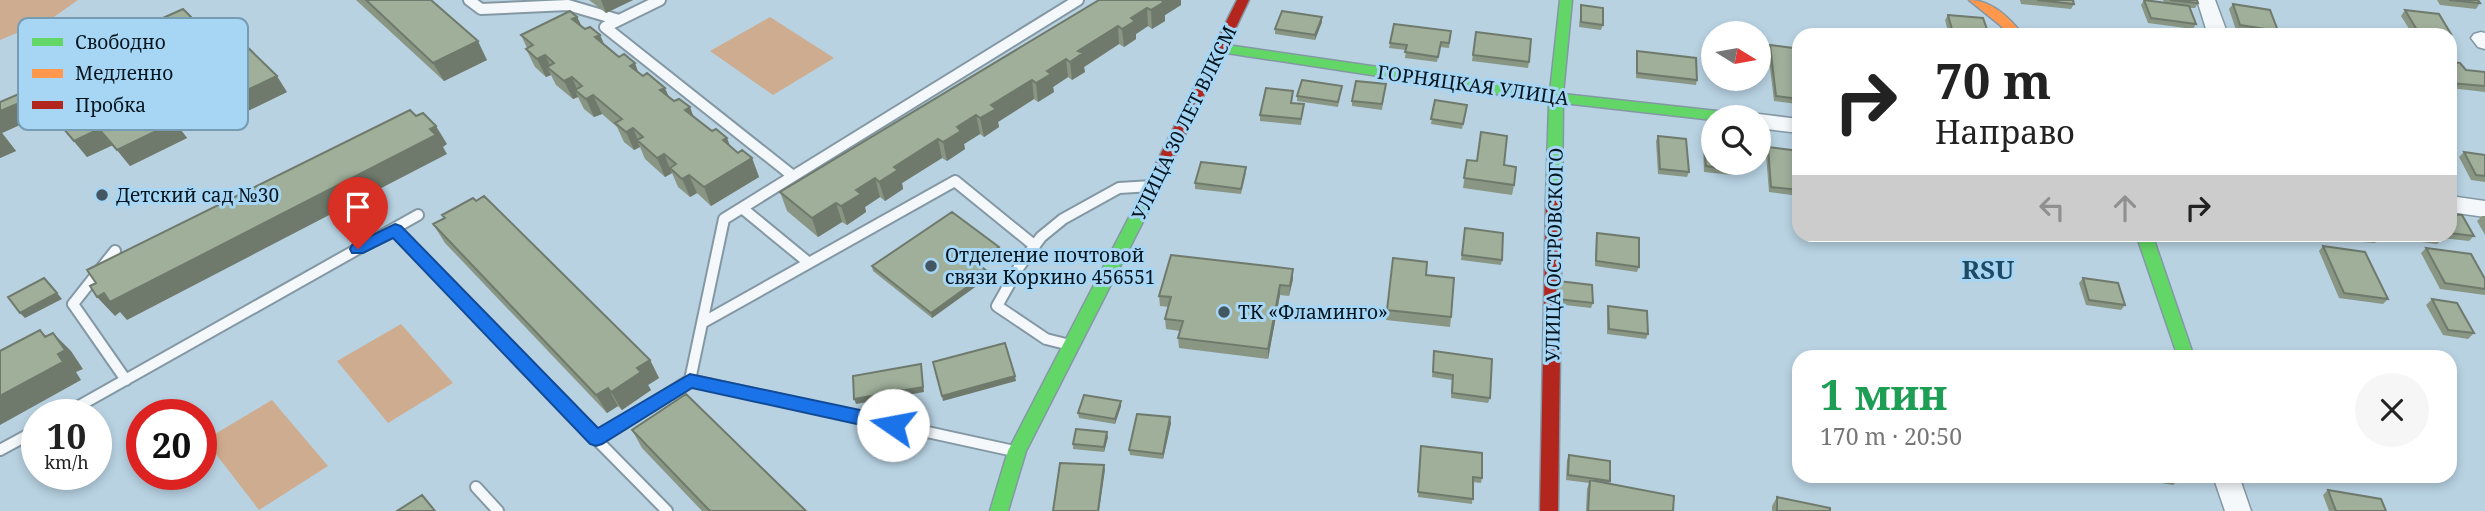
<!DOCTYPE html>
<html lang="ru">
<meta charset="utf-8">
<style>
:root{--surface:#fff;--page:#f6f6f6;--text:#222;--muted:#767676}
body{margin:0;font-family:"Noto Serif",serif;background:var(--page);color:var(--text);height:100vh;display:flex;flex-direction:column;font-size:26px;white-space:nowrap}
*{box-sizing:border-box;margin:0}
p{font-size:23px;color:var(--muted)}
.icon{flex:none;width:38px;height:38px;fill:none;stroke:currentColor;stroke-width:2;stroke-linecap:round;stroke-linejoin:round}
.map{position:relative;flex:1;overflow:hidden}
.details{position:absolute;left:1792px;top:350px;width:665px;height:133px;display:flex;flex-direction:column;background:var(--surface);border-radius:21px;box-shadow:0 4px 10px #0003}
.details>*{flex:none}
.top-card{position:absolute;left:1792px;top:28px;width:665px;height:214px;border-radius:21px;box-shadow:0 4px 10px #0003;background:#fff;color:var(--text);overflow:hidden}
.needle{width:46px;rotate:101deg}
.controls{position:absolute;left:1701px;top:21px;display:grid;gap:14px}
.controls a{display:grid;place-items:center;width:70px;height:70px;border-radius:50%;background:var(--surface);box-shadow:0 4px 10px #0003;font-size:35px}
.speed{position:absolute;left:21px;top:399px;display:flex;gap:14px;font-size:35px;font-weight:700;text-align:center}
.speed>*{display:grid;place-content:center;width:91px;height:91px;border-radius:50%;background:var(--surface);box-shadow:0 4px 10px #0003;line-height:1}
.speed small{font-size:18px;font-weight:400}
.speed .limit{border:10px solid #d22;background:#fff;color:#111}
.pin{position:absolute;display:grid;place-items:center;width:60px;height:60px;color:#fff;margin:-72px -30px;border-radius:50% 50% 50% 0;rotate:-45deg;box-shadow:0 0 7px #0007}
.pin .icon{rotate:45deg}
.me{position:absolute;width:77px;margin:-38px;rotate:282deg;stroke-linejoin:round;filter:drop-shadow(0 0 5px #0008)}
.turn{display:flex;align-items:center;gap:24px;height:147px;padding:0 28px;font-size:32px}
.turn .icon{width:91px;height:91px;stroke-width:2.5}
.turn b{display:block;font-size:49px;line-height:60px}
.lanes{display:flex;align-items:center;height:66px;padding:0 28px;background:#0003;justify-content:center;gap:35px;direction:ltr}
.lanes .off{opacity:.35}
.round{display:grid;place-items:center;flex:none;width:74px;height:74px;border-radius:37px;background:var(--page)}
.summary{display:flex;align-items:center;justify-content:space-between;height:119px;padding:0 28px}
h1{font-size:42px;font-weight:700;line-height:52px;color:#1e9e55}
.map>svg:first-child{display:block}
.green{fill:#ceac8f}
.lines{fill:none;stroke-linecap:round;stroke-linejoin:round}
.lane-casing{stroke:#8498a4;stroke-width:14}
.street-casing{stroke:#8498a4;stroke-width:3}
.fast-casing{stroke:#8498a4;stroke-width:3}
.slow-casing{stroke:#8498a4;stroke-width:3}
.jam-casing{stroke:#8498a4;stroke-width:3}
.lane{stroke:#f4f8fb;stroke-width:10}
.street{fill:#f4f8fb;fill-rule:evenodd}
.fast{fill:#63d668;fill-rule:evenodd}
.slow{fill:#ff974d;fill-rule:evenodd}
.jam{fill:#b3261e;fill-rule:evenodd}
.wall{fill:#899684}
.shaded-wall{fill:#6f7a6c}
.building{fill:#9faf9a;stroke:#6f7a6c;stroke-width:2}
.route{fill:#1a73e8;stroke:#114b97;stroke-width:2}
.poi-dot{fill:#435763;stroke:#a7d6f4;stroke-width:2.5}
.labels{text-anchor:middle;stroke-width:6;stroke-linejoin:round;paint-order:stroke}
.street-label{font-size:19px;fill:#04151f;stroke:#a7d6f4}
.poi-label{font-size:19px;fill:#04151f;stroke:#a7d6f4;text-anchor:start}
.district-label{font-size:26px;font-weight:bold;fill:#1e4a63;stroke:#a7d6f4}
.key{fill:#a7d6f4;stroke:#769cb4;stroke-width:2}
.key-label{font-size:19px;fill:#04151f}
</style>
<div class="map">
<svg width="2485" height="511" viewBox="0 0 2485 511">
<rect width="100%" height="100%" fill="#b8d2e2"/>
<!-- green -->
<path class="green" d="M0 0H78L54 17 0 40Z
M770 17 834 58 773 95 710 51Z
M401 324 453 383 388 423 337 361Z
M272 400 328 466 259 510 205 440Z"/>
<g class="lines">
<defs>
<path id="lane" d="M469 0 481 9 568 5 619 20
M660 0 605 27 793 176
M742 208 809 263
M395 230 596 439
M115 251 73 304 126 380
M702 323 955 181 1035 246
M1070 345 1046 339 997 306 1019 267 1041 237 1063 219 1119 188 1152 186
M690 380 724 219 1078 0
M63 415 418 215
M0 450 37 430
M476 487 498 511
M667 511 596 439 690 380 1014 451"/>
<path id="street" d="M2197 0H2215L2228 35H2208Z
M2481 32 2485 33V49L2478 47 2471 38 2474 34Z
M1759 114 1799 119V133L1759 128V117H1751Z
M2450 196 2485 201V217L2450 212Z
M2213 476H2239L2251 511H2225Z"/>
<path id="fast" d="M1560 0H1572L1563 94 1726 112 1733 117H1713V120L1563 103 1562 200 1554 205 1546 200 1549 102 1220 52 1213 48 1220 44 1550 92Z
M1145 197 1153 202 1026 451 1008 511H990L1008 451 1137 202Z
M2136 234H2152L2194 357H2178Z"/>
<path id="slow" d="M1969 0C1991 0 2009 17 2023 35H2009L2000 25Z"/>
<path id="jam" d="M1237 0H1249L1153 202 1150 206H1140L1137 202Z
M1554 195 1562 200 1558 511H1540L1546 200Z"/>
</defs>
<!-- lane casing -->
<use href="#lane" class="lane-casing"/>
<!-- street casing -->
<use href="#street" class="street-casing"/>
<!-- fast casing -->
<use href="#fast" class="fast-casing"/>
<!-- slow casing -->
<use href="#slow" class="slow-casing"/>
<!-- jam casing -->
<use href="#jam" class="jam-casing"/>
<!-- lane -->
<use href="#lane" class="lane"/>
<!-- street -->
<use href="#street" class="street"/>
<!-- fast -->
<use href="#fast" class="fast"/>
<!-- slow -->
<use href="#slow" class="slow"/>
<!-- jam -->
<use href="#jam" class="jam"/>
</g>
<!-- wall -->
<path class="wall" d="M356 0H431L487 60 444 81Z
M589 0H633L606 13Z
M1099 0H1181V5L1165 15V21L1152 29 1148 26 1136 34V39L1124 47 1119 44 1084 67 1085 72 1072 80 1068 77 1053 87 1054 92 1038 102 1034 99 998 122 999 127 984 137 980 134 964 144 965 149 947 161 942 158 902 183 903 189 885 201 880 197 865 207 866 212 847 225 842 222 818 237 787 211 780 192Z
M2020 0H2073L2074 4 2071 9 2021 4Z
M2144 0 2164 2 2163 0H2197L2198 3 2195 8H2190L2196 24 2193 29 2148 23 2141 5Z
M2437 0H2478L2480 3 2476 9 2440 5Z
M2233 4 2278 31 2275 35H2268L2236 30 2229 9Z
M1581 5 1603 25 1601 30 1579 27Z
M2405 10 2451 34 2450 36 2413 35 2401 16Z
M1948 15 1989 35H1949L1945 20Z
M577 17 582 27 585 29 600 35 604 45 738 153 752 158 759 177 711 206 697 193 690 197 678 187 672 173 665 177 645 159 640 147 634 150 624 142 617 127 602 114 594 117 584 109 578 97 573 99 556 85 551 75 546 77 535 67 526 49 527 48 521 35Z
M1322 17V22L1315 40 1275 34V29Z
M200 26 211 42 143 73 145 76 109 89 112 92 153 98 196 78 182 60 287 92 233 118 216 100 173 120 187 138 130 166 113 145 87 157 49 112 2 133 16 151 0 158V102L89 68 139 46 129 33Z
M1451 31 1449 48 1440 47 1437 62 1405 58 1406 50 1389 48 1390 43Z
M1476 32 1529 62 1528 68 1472 61Z
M1770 45 1799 99 1797 104 1774 101 1768 51Z
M1637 51 1697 80 1696 85 1636 78V57Z
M2450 62 2466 70 2485 72V92L2450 88Z
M1386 84 1382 110 1352 106V101Z
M1342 86 1338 107 1297 101V96Z
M1293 96 1291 103 1303 110 1301 125 1260 121V115Z
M1435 100 1467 105 1462 129 1431 124Z
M1759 132 1767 150 1768 147 1799 151V196L1769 192 1766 155 1765 158 1759 157Z
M1658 136 1689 172 1687 177 1658 174 1656 141Z
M1704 143 1734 170 1732 175 1704 172 1703 148Z
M2464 152 2485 155V182L2471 180 2459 157Z
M1467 160 1504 165 1514 185 1512 195 1463 188Z
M1246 173 1241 194 1195 189V183Z
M2450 214 2474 236 2469 241 2442 238 2440 234H2450Z
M442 215 650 360 659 378 648 385 651 390 622 410 618 406 607 413 445 243 433 224 444 218Z
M2482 216H2485V235L2477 221Z
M1465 228 1502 260 1501 265 1461 260Z
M1597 233 1639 267 1637 272 1595 266 1596 238Z
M2272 234H2319L2320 235 2315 240Z
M2343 234H2378L2380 237 2375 243 2347 241Z
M2394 234H2440L2442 239 2437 244 2397 239Z
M2323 246 2388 299 2383 304 2339 298 2319 251Z
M2426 248 2485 279V295L2440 289 2421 253Z
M1000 252 981 266 989 277 932 318 873 271 872 266Z
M1393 258 1426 275 1451 317 1450 327 1386 320Z
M1293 269V279L1289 296 1280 295 1268 359 1179 348 1178 338 1180 331 1166 329 1165 319 1169 307 1160 306 1159 296Z
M2083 278 2125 305 2121 310 2086 305 2079 283Z
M1558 281 1593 303 1591 308 1556 304V286Z
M2432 299 2474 333 2468 339 2443 335 2426 305Z
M1608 306 1648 334 1646 339 1607 334V311Z
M1434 357 1490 398 1488 403 1451 398 1452 380 1432 377Z
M1121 406 1115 424 1079 418 1078 413Z
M1171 423 1163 459 1130 455 1129 450Z
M632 430 806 511H702L642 448Z
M1108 437 1104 452 1073 449V444Z
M1421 451 1482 478 1481 483 1473 482 1472 504 1418 497Z
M1569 455 1610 481 1609 484 1673 511H1586L1587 489 1589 483 1566 480 1567 460Z
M2131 476H2177L2178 480 2173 485 2132 478Z
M2276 476H2298L2295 479Z
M2328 490 2386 511H2329L2323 495Z
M1777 497 1830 511H1772V506Z"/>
<!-- shaded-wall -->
<path class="shaded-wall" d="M601 0H633L606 13Z
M1160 0H1181V5L1165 15V21L1152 29 1151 10Z
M1147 8 1148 26 1136 34V39L1124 47 1122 29 1131 18Z
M577 17 586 35 572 19Z
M1322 17V22L1315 40V35Z
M200 26 211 42 143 73 145 76 108 89 95 73Z
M1118 26 1119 44 1084 67 1085 72 1072 80 1070 62 1078 51Z
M600 35 608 53 595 37Z
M478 41 487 60 444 81 433 63Z
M545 55 553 71 547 67 551 75 546 77 537 59Z
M1066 59 1068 77 1053 87 1054 92 1038 102 1036 83 1047 71Z
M635 63 642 82 630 66Z
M277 76 287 92 233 118 222 102Z
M572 77 579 94 575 90 578 97 573 99 564 81Z
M1032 80 1034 99 998 122 999 127 984 137 980 118 991 105Z
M204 84 216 100 171 120 159 105Z
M665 88 673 106 660 90Z
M593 95 602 114 594 117 586 99Z
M36 96 50 111 2 133 16 151 0 158V111Z
M690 107 697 126 685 110Z
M976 115 980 134 964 144 965 149 947 161 943 142 957 127Z
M175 122 187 138 130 166 117 150Z
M436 126 447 144 443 147 447 154 127 320 120 312 115 316 97 297Z
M633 128 639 143 637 140 640 147 634 150 626 132Z
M99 129 113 145 87 157 74 141Z
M727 138 734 156 723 140Z
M938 139 942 158 902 183 903 189 885 201 879 182 894 167Z
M664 154 672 173 665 177 657 158Z
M752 158 759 177 711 206 704 187Z
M689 175 697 193 690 197 682 179Z
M875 178 880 197 865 207 866 212 847 225 841 206 856 190Z
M836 203 842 222 818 237 812 218Z
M999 247 1000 252 978 268 977 263Z
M1293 269V279L1289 296 1290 286Z
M988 272 989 277 932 318 931 313Z
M49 283 62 299 25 318 20 313Z
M1280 285V295L1268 359V349Z
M40 330 59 349 53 333 71 351 83 369 76 372 81 380 0 425V396L45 337Z
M650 360 659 378 648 385 651 390 622 410 611 392 637 368Z
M921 364 924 392 856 404 854 399Z
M1015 376 1016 381 943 401 942 396Z
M608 388 618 406 607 413 596 395Z
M1121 401V406L1115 424V419Z
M1170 417 1171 423 1163 459V454Z
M1107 432 1108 437 1104 452V447Z
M1104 465 1105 470 1099 511H1098Z"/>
<!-- building -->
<path class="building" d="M366 0H431L478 41 433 63Z
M1099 0H1161L1164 2 1151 10 1147 8 1131 18 1135 21 1122 29 1118 26 1078 51 1083 53 1070 62 1066 59 1047 71 1051 74 1036 83 1032 80 991 105 996 109 980 118 976 115 957 127 961 131 943 142 938 139 894 167 898 170 879 182 875 178 856 190 861 194 841 206 836 203 812 218 780 192Z
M2037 0H2073L2074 4Z
M2144 0 2189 6 2196 24 2151 18Z
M2170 0H2197L2198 3Z
M2449 0H2478L2480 3Z
M2233 4 2270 10 2278 31 2240 25Z
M1581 5 1603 8V25L1581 22Z
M183 9 200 26 130 57 133 60 95 73 112 92 136 80 153 98 171 90 167 85 182 78 186 82 198 76 182 60 236 36 277 76 222 102 204 84 159 105 175 122 117 150 99 129 74 141 36 96 0 111V102L33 88 19 71 72 48 89 68 141 45 129 33Z
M2405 10 2439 14 2451 34 2417 30Z
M570 11 577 17 572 19 585 29 590 27 600 35 595 37 619 57 624 54 635 63 630 66 643 76 647 73 665 88 660 90 674 101 679 99 690 107 685 110 712 131 716 129 727 138 723 140 738 153 742 150 752 158 704 187 689 175 682 179 670 168 676 164 664 154 657 158 637 140 643 137 633 128 626 132 615 123 622 119 593 95 586 99 575 90 582 86 572 77 564 81 547 67 554 63 545 55 537 59 526 49 533 45 521 35Z
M1282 11 1322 17 1315 35 1275 29Z
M1948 15 1983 18 1989 35H1973L1953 33Z
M1394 24 1451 31 1449 43 1441 42 1438 57 1405 52 1407 45 1390 43Z
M1476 32 1531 39 1529 62 1473 55Z
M1770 45 1793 48 1799 99 1776 96Z
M1637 51 1696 58 1697 80 1637 73Z
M2450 62 2460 63 2466 70 2485 72V86L2450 83Z
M1302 80 1342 86 1338 102 1297 96Z
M1356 81 1386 84 1382 104 1352 101Z
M1266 88 1293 91 1291 103 1304 104 1301 119 1260 115Z
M1435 100 1467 105 1463 124 1431 119Z
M410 110 416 116 423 113 436 126 430 129 436 135 110 302 104 293 97 297 90 286 96 283 87 270Z
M1481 132 1507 136 1504 165 1516 167 1514 185 1464 178 1467 160 1477 161Z
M1759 132 1764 133 1767 152 1759 151Z
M1658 136 1686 139 1689 172 1660 169Z
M1704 143 1713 144V163H1734V170L1706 166Z
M1768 147 1799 151V190L1771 187Z
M2464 152 2485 155V176L2476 175Z
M1201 162 1246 167 1241 189 1195 183Z
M484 196 650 360 637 368 641 372 611 392 608 388 596 395 433 224 445 218 442 215 473 198 476 201Z
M952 212 999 247 977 263 988 272 931 313 872 266Z
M2450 214 2462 215 2474 236 2450 233Z
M1465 228 1503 233 1502 260 1462 255Z
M1597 233 1639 238V267L1596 261Z
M2351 234H2378L2380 237 2351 235Z
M2404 234H2440L2442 239Z
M2323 246 2365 252 2388 299 2344 293Z
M2426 248 2471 254 2485 279V289L2445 283Z
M1171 255 1293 269 1290 286 1280 285 1268 349 1178 338 1183 321 1165 319 1171 297 1159 296Z
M1393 258 1427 262 1426 275 1454 278 1451 317 1387 310Z
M44 278 57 293 20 313 8 297Z
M2083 278 2118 283 2125 305 2089 300Z
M1558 281 1592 285 1593 303 1557 299Z
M2432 299 2457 303 2474 333 2448 330Z
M1608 306 1647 311 1648 334 1609 329Z
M40 330 45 337 53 333 65 350 58 354 63 362 0 396V351Z
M1005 343 1015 376 942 396 933 362Z
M1434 351 1492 359 1490 398 1452 393 1453 375 1433 372Z
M921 364 923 387 854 399 853 376Z
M686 394 806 511H710L632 430Z
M1084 395 1121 401 1115 419 1078 413Z
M1137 414 1170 417 1163 454 1129 450Z
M1076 429 1107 432 1104 447 1073 444Z
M1421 446 1482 453V478L1473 477V499L1418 492Z
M1569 455 1610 461V481L1568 475Z
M1060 463 1104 465 1098 511H1053Z
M2153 476H2177L2178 480Z
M1590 480 1674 496 1673 511H1588Z
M2328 490 2381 499 2386 511H2336Z
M422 495 435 511H397Z
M1777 497 1830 508V511H1777Z"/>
<!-- route -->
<path class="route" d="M395 224 401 226 598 428 690 374 893 417 900 420 902 425 900 430 893 432 692 388 602 444 596 446 590 444 393 238 363 253H352L350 249 352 245Z"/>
<!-- markers -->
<g class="poi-dot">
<circle cx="102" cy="195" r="7"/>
<circle cx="931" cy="266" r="7"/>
<circle cx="1224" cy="312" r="7"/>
</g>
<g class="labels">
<!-- street labels -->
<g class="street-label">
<text transform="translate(1473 85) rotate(8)" y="7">ГОРНЯЦКАЯ УЛИЦА</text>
<text transform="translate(1184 123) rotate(-64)" y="7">УЛИЦА 30 ЛЕТ ВЛКСМ</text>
<text transform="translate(1554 255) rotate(-89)" y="7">УЛИЦА ОСТРОВСКОГО</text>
</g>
<!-- poi labels -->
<g class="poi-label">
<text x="116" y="202">Детский сад №30</text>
<text x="945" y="262">Отделение почтовой<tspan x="945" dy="22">связи Коркино 456551</tspan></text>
<text x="1238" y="319">ТК «Фламинго»</text>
</g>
<!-- district labels -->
<g class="district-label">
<text x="1988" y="279">RSU</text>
</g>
</g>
<!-- legend -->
<rect x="18" y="18" width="230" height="112" rx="10" class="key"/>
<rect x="32" y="38" width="31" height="8" fill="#63d668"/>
<rect x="32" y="69" width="31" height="9" fill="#ff974d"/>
<rect x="32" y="101" width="31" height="8" fill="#b3261e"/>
<g class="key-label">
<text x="75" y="49">Свободно</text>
<text x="75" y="80">Медленно</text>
<text x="75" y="112">Пробка</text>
</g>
</svg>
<div class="controls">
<a><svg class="needle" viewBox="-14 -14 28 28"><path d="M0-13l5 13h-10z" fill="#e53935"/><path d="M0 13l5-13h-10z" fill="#767676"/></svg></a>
<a><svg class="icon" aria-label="search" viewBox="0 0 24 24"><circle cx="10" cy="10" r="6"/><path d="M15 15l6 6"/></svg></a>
</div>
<div class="speed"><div>10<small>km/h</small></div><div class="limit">20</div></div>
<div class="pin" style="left:358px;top:249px;background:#d93025"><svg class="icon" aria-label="arrive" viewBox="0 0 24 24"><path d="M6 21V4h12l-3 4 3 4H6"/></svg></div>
<svg class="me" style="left:893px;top:425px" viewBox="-20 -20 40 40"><circle r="19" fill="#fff"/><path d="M0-13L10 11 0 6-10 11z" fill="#1a73e8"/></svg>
<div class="top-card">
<div class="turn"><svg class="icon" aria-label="right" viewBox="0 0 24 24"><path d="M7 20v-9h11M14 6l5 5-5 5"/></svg><div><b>70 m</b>Направо</div></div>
<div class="lanes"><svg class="icon off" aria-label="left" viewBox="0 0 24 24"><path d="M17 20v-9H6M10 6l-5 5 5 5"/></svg><svg class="icon off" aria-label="ahead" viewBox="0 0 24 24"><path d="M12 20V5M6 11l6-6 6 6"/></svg><svg class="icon" aria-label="right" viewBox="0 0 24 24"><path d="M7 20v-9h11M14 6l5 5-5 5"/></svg></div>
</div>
<section class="details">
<div class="summary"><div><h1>1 мин</h1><p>170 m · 20:50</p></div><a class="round"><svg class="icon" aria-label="close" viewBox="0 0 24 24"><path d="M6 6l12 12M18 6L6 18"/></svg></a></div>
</section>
</div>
